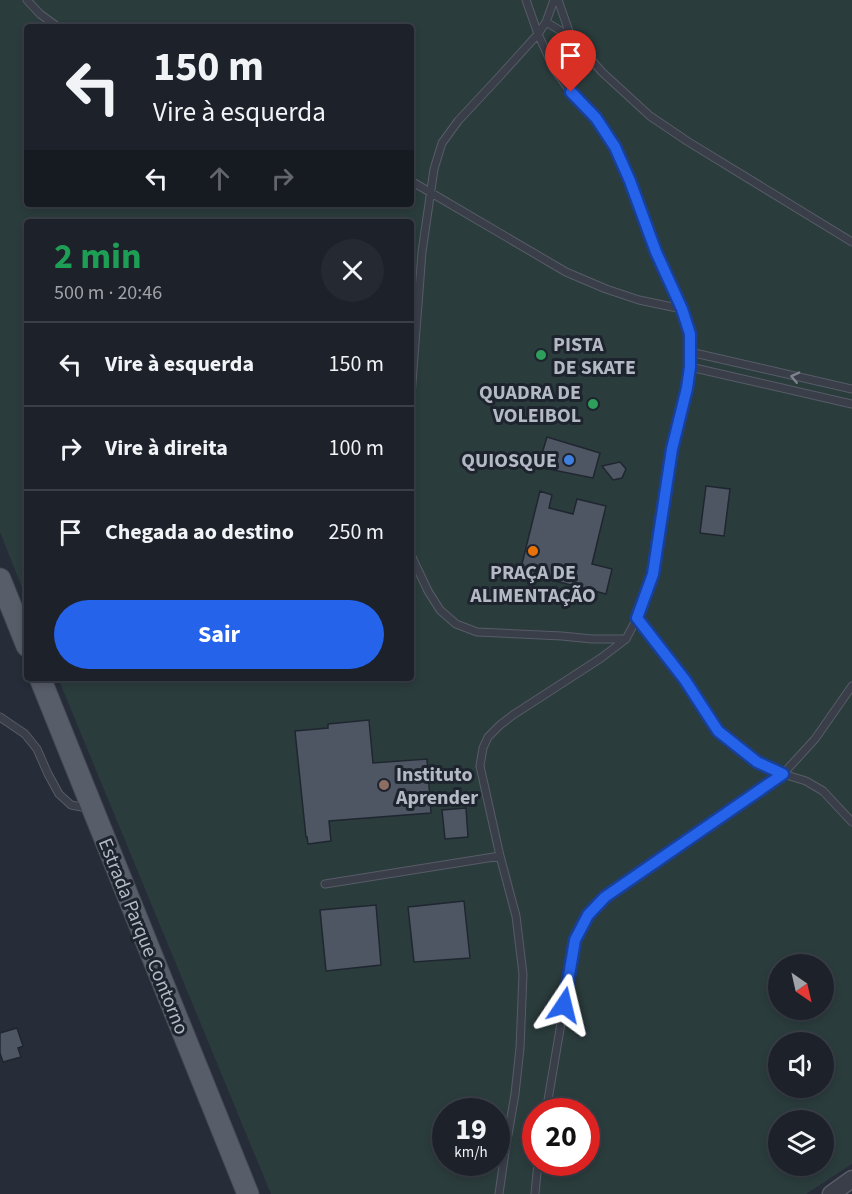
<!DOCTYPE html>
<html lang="pt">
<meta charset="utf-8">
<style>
:root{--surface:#1c212a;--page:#252932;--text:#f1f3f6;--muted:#a0a3a8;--line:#3a3e47;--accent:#2563eb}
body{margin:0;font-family:"Source Sans 3",sans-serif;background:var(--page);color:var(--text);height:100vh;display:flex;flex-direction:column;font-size:22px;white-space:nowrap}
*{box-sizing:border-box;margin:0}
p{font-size:20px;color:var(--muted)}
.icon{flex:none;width:33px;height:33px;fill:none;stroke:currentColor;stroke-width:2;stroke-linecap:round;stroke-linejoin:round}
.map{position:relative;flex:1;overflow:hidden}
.drawer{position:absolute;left:24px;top:219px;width:390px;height:462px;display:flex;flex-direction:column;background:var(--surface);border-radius:6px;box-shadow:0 3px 9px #0003,0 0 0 2px var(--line)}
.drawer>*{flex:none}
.hud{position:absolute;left:24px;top:24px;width:390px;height:183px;border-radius:6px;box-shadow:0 3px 9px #0003,0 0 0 2px var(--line);background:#1c212a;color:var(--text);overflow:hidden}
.needle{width:39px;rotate:146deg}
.buttons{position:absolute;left:768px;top:954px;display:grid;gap:12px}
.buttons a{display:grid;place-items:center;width:66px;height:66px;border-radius:50%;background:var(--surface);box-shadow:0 3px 9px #0003,0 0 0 2px var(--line);font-size:30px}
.speed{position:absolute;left:432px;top:1098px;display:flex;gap:12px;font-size:30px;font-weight:700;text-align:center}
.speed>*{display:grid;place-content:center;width:78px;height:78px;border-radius:50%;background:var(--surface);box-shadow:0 3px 9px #0003,0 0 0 2px var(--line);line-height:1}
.speed small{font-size:15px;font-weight:400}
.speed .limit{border:9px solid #d22;background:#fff;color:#111}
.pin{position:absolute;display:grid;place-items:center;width:51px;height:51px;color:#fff;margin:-62px -26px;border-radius:50% 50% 50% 0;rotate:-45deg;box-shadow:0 0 6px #0007}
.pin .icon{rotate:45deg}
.me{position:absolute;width:66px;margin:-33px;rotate:10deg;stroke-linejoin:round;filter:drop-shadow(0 0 4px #0008)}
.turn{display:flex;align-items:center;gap:21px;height:126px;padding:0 30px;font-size:27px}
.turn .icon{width:78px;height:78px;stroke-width:2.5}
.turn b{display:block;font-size:42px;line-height:51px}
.lanes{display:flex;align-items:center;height:57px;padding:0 30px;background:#0003;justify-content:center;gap:30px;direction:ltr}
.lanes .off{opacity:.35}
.round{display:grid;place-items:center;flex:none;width:63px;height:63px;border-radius:32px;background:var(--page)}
.headline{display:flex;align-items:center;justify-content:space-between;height:102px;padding:0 30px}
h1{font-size:36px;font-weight:700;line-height:45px;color:#1e9e55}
.primary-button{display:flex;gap:12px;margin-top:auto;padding:12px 30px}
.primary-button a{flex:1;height:69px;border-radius:36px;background:var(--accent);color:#fff;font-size:24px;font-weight:700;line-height:69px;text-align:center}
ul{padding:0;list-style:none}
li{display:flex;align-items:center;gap:18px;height:84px;padding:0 30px;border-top:2px solid var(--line)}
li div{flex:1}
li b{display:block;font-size:22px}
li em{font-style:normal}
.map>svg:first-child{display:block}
.green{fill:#2b3c3d;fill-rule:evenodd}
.building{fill:#4e5664;stroke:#202630;stroke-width:1.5}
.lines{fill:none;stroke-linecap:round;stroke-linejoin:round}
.service-casing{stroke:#575c67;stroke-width:9}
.tertiary-casing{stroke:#575c67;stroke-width:19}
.primary-casing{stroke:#424852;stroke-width:23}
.service{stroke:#393e49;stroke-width:7}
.tertiary{stroke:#393e49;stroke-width:16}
.primary{stroke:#575d69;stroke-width:21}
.oneway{stroke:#7d828d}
.route-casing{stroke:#184099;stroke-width:15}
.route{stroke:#2563eb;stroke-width:10}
.leisure-dot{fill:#2e9e5b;stroke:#1e242e;stroke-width:2}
.shop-dot{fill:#3f7fe0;stroke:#1e242e;stroke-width:2}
.food-dot{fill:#e8710a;stroke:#1e242e;stroke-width:2}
.education-dot{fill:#8d6e63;stroke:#1e242e;stroke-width:2}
.labels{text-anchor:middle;stroke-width:6;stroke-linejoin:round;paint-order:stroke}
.poi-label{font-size:20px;font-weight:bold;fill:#b4b9c5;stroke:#1e242e;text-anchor:start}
.street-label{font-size:20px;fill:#b4b9c5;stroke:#1e242e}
</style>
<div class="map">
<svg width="852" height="1194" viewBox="0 0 852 1194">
<rect width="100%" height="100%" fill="#262c38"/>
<!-- green -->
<path class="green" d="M0 0H852V1164L806 1194H271L58 678H411V222H27V600L0 532ZM27 27H411V204H27ZM778 964H824V1010H778ZM778 1042H824V1088H778ZM446 1112H496V1162H446ZM536 1112H586V1162H536ZM778 1120H824V1166H778Z"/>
<!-- building -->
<path class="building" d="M547 437 600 453 593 478 538 467Z
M620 462 626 469 622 478 613 480 602 466Z
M706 486 730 489 724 536 700 533Z
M540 491 552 495 549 508 573 514 577 499 606 506 592 564 612 569 606 594 520 572Z
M369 720 373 763 427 759 431 813 329 821 331 841 308 844 307 837H306L295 731 328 728V724Z
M466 808 468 837 445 839 442 810Z
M464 901 470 958 414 962 408 907Z
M376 905 381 965 326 971 320 910Z
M17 1028 23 1046 18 1048 21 1057 3 1062 0 1053V1033Z"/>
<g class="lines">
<defs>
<path id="service" d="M27 0 40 14 58 27
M558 0 571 37 602 72 650 116 687 141 852 242
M546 22 571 37
M411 181 566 272 606 289 639 300 682 309
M690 352 852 389
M690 367 852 404
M411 396 422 252 434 169 442 143 458 121 499 77 538 34 546 22 554 0
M411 555 428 591 440 610 456 624 477 632 562 636 592 639H626
M637 618 685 680 718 731 757 762 783 774 806 781 823 791 852 822
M0 717 25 734 37 749 48 774 59 794 71 805 87 808
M325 884 500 856
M546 1112 575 940 588 915 605 897 634 875 783 774 815 739 852 686
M499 1194 505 1152 515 1094 520 1048 523 974 516 916 500 856 480 766 483 748 488 737 500 725 513 715 601 658 626 639 637 618 653 574 672 449 687 388 690 367V334L682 309 656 252 630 181 615 147 596 118 571 92 554 69 538 34 526 0
M535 1194 538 1162"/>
<path id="tertiary" d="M831 1194 852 1179"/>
<path id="primary" d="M0 579 27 646
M40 678 248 1194"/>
</defs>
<!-- service casing -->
<use href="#service" class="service-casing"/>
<!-- tertiary casing -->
<use href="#tertiary" class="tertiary-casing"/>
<!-- primary casing -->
<use href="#primary" class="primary-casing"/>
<!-- service -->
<use href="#service" class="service"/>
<!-- tertiary -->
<use href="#tertiary" class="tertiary"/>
<!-- primary -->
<use href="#primary" class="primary"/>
</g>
<!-- one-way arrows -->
<defs><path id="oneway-chevron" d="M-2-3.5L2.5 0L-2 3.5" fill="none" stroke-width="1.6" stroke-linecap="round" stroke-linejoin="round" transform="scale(1.5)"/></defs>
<use class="oneway" href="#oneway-chevron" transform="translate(795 377) rotate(-167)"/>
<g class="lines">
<defs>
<path id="route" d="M564 1005 575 940 588 915 605 897 783 774 757 762 718 731 685 680 637 618 653 574 672 449 687 388 690 367V334L682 309 656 252 630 181 615 147 596 118 571 92"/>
</defs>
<!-- route casing -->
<use href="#route" class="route-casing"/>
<!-- route -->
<use href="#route" class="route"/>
</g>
<!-- markers -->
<g class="leisure-dot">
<circle cx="541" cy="355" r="6"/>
<circle cx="593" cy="404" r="6"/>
</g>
<circle class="shop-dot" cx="569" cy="460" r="6"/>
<circle class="food-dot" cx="533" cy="551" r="6"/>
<circle class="education-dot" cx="384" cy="785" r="6"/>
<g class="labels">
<!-- poi labels -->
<g class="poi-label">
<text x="553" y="351">PISTA<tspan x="553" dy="23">DE SKATE</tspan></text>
<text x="581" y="399" text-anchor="end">QUADRA DE<tspan x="581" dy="23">VOLEIBOL</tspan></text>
<text x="557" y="467" text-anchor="end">QUIOSQUE</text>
<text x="533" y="579" text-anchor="middle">PRAÇA DE<tspan x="533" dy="23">ALIMENTAÇÃO</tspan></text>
<text x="396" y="781">Instituto<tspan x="396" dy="23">Aprender</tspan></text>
</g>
<!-- street labels -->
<g class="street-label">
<text transform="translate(144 936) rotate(68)" y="7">Estrada Parque Contorno</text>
</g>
</g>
</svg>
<div class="buttons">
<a><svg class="needle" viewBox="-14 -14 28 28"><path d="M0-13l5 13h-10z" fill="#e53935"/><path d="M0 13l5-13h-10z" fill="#a0a3a8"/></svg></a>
<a><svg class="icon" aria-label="sound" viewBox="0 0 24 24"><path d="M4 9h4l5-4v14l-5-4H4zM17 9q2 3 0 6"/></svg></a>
<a><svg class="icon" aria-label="layers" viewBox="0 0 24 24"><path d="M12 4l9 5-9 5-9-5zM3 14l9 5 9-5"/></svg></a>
</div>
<div class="speed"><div>19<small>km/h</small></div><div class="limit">20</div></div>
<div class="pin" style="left:571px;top:92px;background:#d93025"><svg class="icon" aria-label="arrive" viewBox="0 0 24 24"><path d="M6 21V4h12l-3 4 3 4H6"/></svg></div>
<svg class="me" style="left:564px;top:1005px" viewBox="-20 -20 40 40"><path d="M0-17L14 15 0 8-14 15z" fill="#2563eb" stroke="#fff" stroke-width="4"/></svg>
<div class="hud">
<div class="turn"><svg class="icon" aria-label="left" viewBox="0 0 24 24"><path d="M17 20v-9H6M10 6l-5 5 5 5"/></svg><div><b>150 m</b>Vire à esquerda</div></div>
<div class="lanes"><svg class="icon" aria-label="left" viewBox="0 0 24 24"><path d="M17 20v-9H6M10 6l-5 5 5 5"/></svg><svg class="icon off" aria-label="ahead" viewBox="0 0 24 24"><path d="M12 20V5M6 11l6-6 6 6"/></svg><svg class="icon off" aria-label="right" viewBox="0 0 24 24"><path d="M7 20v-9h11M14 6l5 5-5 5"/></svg></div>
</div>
<section class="drawer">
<div class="headline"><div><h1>2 min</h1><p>500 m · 20:46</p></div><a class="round"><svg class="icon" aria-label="close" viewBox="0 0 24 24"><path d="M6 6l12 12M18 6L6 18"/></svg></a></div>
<ul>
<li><svg class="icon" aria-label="left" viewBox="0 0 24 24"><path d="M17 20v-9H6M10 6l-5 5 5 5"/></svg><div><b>Vire à esquerda</b></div><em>150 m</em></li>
<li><svg class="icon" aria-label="right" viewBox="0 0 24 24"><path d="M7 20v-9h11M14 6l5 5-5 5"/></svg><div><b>Vire à direita</b></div><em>100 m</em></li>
<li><svg class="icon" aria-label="arrive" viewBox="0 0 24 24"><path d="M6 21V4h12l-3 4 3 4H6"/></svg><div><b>Chegada ao destino</b></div><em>250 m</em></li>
</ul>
<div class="primary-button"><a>Sair</a></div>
</section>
</div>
